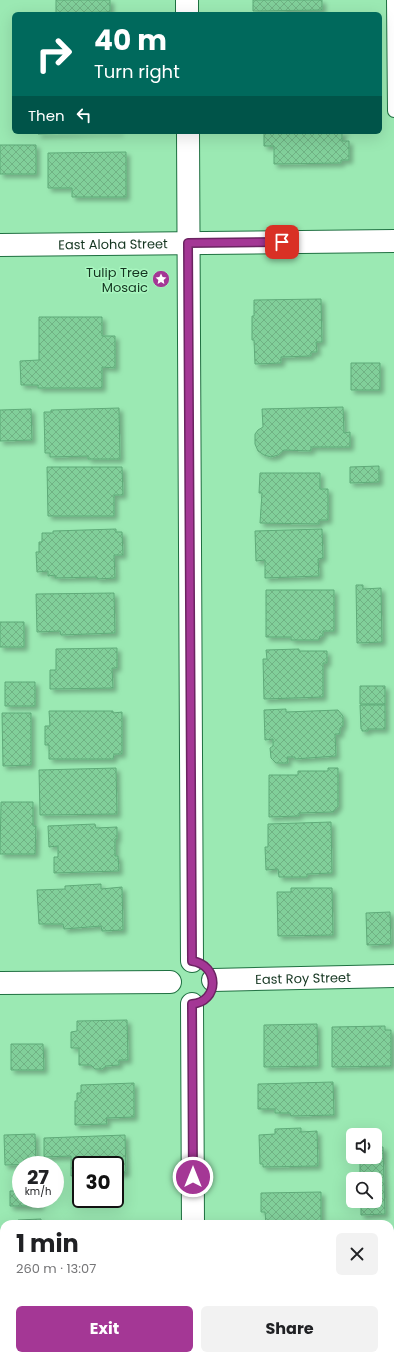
<!DOCTYPE html>
<meta charset="utf-8">
<style>
:root{--surface:#fff;--page:#f2f2f2;--text:#202124;--muted:#757577;--accent:#a43795}
body{margin:0;font-family:Poppins,sans-serif;background:var(--page);color:var(--text);height:100vh;display:flex;flex-direction:column;font-size:15px;white-space:nowrap}
*{box-sizing:border-box;margin:0}
p{font-size:13px;color:var(--muted)}
.icon{flex:none;width:22px;height:22px;fill:none;stroke:currentColor;stroke-width:2;stroke-linecap:round;stroke-linejoin:round}
.map{position:relative;flex:1;overflow:hidden}
.details{position:absolute;left:0px;top:1220px;width:394px;height:140px;display:flex;flex-direction:column;background:var(--surface);border-radius:12px 12px 0 0;box-shadow:0 4px 16px #0002}
.details>*{flex:none}
.guide{position:absolute;left:12px;top:12px;width:370px;height:122px;border-radius:6px;box-shadow:0 4px 16px #0002;background:#00695c;color:#fff;overflow:hidden}
.buttons{position:absolute;left:346px;top:1128px;display:grid;gap:8px}
.buttons a{display:grid;place-items:center;width:36px;height:36px;border-radius:6px;background:var(--surface);box-shadow:0 4px 16px #0002;font-size:20px}
.speed{position:absolute;left:12px;top:1156px;display:flex;gap:8px;font-size:20px;font-weight:700;text-align:center}
.speed>*{display:grid;place-content:center;width:52px;height:52px;border-radius:50%;background:var(--surface);box-shadow:0 4px 16px #0002;line-height:1}
.speed small{font-size:10px;font-weight:400}
.speed .limit{border:2px solid #111;border-radius:6px;background:#fff;color:#111}
.pin{position:absolute;display:grid;place-items:center;width:34px;height:34px;color:#fff;margin:-17px;border-radius:8px;box-shadow:0 2px 6px #0006}
.me{position:absolute;width:44px;margin:-22px;rotate:0deg;stroke-linejoin:round;filter:drop-shadow(0 0 3px #0008)}
.turn{display:flex;align-items:center;gap:14px;height:84px;padding:0 16px;font-size:18px}
.turn .icon{width:52px;height:52px;stroke-width:2.5}
.turn b{display:block;font-size:28px;line-height:34px}
.then{display:flex;align-items:center;height:38px;padding:0 16px;background:#0003;gap:8px;font-size:15px}
.round{display:grid;place-items:center;flex:none;width:42px;height:42px;border-radius:6px;background:var(--page)}
.overview{display:flex;align-items:center;justify-content:space-between;height:68px;padding:0 16px}
h1{font-size:24px;font-weight:700;line-height:30px}
.button{display:flex;gap:8px;margin-top:auto;padding:8px 16px}
.button a{flex:1;height:46px;border-radius:6px;background:var(--accent);color:#fff;font-size:16px;font-weight:700;line-height:46px;text-align:center}
.button a+a{background:var(--page);color:var(--text)}
.map>svg:first-child{display:block}
.building{fill:url(#building-cross-hatch);stroke:#5fab79;filter:url(#shadow)}
.lines{fill:none;stroke-linecap:round;stroke-linejoin:round}
.lane-casing{stroke:#1f7041;stroke-width:14}
.street-casing{stroke:#1f7041;stroke-width:24}
.secondary-casing{stroke:#1f7041;stroke-width:24}
.lane{stroke:#fff;stroke-width:12}
.street{stroke:#fff;stroke-width:22}
.secondary{stroke:#fff;stroke-width:22}
.route-casing{stroke:#6b2461;stroke-width:10}
.route{stroke:#a43795;stroke-width:7}
.labels{text-anchor:middle;stroke-width:3;stroke-linejoin:round;paint-order:stroke}
.street-label{font-size:13px;fill:#13341f;stroke:#a8f6bf}
.poi-label{font-size:13px;fill:#13341f;stroke:#a8f6bf;text-anchor:end}
</style>
<div class="map">
<svg width="394" height="1360" viewBox="0 0 394 1360">
<defs>
<pattern id="building-cross-hatch" width="8" height="8" patternUnits="userSpaceOnUse"><rect width="8" height="8" fill="#81cf9a"/><path d="M0 0l8 8M0 8l8-8" fill="none" stroke="#6fb284"/></pattern>
<filter id="shadow"><feDropShadow dx="3.5" dy="3.5" stdDeviation="2" flood-color="#0004"/></filter>
</defs>
<rect width="100%" height="100%" fill="#9be9b3"/>
<!-- building -->
<path class="building" d="M56 0H110V12L56 13Z
M253 0H322V10L253 11Z
M38 132H120L38 134Z
M264 132H346H342V141H349V160H341V163L274 164V146H264Z
M0 145H36V174H0Z
M126 152V197H72V188H48V153Z
M321 299 322 342H316L317 352H311V356L281 357V363L255 364 254 340H252V316H254V300Z
M39 317H102V336H115V368L102 367V388H38V385H21L20 361 39 360Z
M351 363H380V390H351Z
M343 407 344 433 350 432V447H311V451L284 450 278 455 271 457 264 455 258 451 255 444V434L258 430 263 427 262 409Z
M119 408 120 459H88V456L50 457V453H45L44 412H51V410Z
M31 409 32 440 0 441V410Z
M379 466V482L350 483V467Z
M47 467H122L123 495H114V516H48Z
M260 473H320V489H328V520H319V524L260 523 262 493H259Z
M116 529V532H122L123 555H114L115 578 97 579V577L55 578V575L48 576V571L37 572 36 552H39V542H42V533H53V531Z
M322 529 323 558 318 559 319 576 265 578V560L256 561 255 531Z
M356 585H363V589L381 588 382 642 357 643Z
M266 590H334V631H323V636H320L319 640H291V637H266Z
M114 593 115 633 61 635 60 631 37 632 36 594Z
M0 622H24V647H0Z
M117 648V668H112L113 688 50 689V670H56V649Z
M299 649V651H327V663H323V697L264 699 263 659H267L266 650Z
M5 682H35V706H5Z
M360 686H385V704H360Z
M360 705H385V729H368V731H362V729H361Z
M286 709V712L338 710 343 716V726L340 728V734H335L336 756 295 759V757H287L288 763H276L271 758 270 748 273 746V739L265 740 264 710Z
M49 711H113V713L122 712V754H114L113 759H49V745H45V726H50Z
M2 713H31V765L3 766Z
M116 768 117 814 40 815 39 770Z
M328 768H338V806L333 812 299 813V816L269 817V775H298V771H328Z
M1 802H33V826H36L35 854H0Z
M331 822 332 873 307 874V877H279L278 869 266 870 265 847H268V824Z
M95 824 96 828 117 827V839H115V856H118L119 871 54 873V857H58V846L49 847 48 826Z
M101 884V889L122 887 123 930 102 931 101 926 64 929 63 924H39L37 890 65 889V886Z
M291 888H332L333 935 278 936 277 892H291Z
M390 912 391 944 367 945 366 913Z
M127 1020 128 1060H119V1065L106 1066 102 1069H95L91 1065H79V1048H71V1032L77 1031V1021Z
M317 1024 318 1066 264 1067V1025Z
M385 1026V1030H391V1066L332 1067V1027Z
M11 1044H43L44 1070H11Z
M333 1082 334 1115 291 1116 290 1113H275V1109H258V1084Z
M134 1083V1117L106 1118 107 1124 75 1125V1101H77V1093H81V1085Z
M301 1128V1132L317 1131 318 1166 263 1167V1164H260L259 1135 275 1134V1129Z
M35 1134 36 1164 5 1165 4 1135Z
M125 1135 126 1173 115 1174V1165H81V1175L71 1176V1156L44 1157V1138Z
M375 1147H383L385 1214 361 1215V1201H375V1179H360V1157H375Z
M10 1191H21V1199H40V1206H10Z
M321 1192V1224H266L265 1212H261V1193Z
M41 1219V1224H19L18 1220Z
M390 1255V1260H392L393 1293H390Z"/>
<g class="lines">
<defs>
<path id="lane" d="M393 0 394 111"/>
<g id="street">
<path d="M187 0V14"/>
<path d="M188 132 192 961"/>
<path id="s1" d="M213 980 394 976"/>
<path d="M0 983 170 982"/>
<path d="M192 1004 193 1224"/>
<path d="M390 1349H394"/>
<path d="M0 1352H4"/>
<path d="M165 1356 166 1360"/>
<path d="M221 1360 222 1356"/>
</g>
<g id="secondary">
<path id="s2" d="M0 245 394 241"/>
</g>
</defs>
<!-- lane casing -->
<use href="#lane" class="lane-casing"/>
<!-- street casing -->
<use href="#street" class="street-casing"/>
<!-- secondary casing -->
<use href="#secondary" class="secondary-casing"/>
<!-- lane -->
<use href="#lane" class="lane"/>
<!-- street -->
<use href="#street" class="street"/>
<!-- secondary -->
<use href="#secondary" class="secondary"/>
</g>
<g class="lines">
<defs>
<path id="route" d="M193 1177 192 1004C219 1002 220 965 192 961L188 243 282 242"/>
</defs>
<!-- route casing -->
<use href="#route" class="route-casing"/>
<!-- route -->
<use href="#route" class="route"/>
</g>
<!-- icons -->
<defs>
<symbol id="sight-disc" viewBox="-11 -11 22 22"><circle r="9.5" fill="#a43795" stroke="#a8f6bf"/><path d="M0-6L1.8-2.2L6-1.7L2.9 1.2L3.7 5.4L0 3.3L-3.7 5.4L-2.9 1.2L-6-1.7L-1.8-2.2Z" fill="#fff"/></symbol>
</defs>
<g fill-rule="evenodd">
<use href="#sight-disc" x="151" y="269" width="20" height="20"/>
</g>
<g class="labels">
<!-- street labels -->
<g class="street-label">
<text dy="5" stroke="none"><textPath href="#s2" startOffset="113">East Aloha Street</textPath></text>
<text dy="5" stroke="none"><textPath href="#s1" startOffset="90">East Roy Street</textPath></text>
</g>
<!-- poi labels -->
<g class="poi-label">
<text x="148" y="277">Tulip Tree<tspan x="148" dy="15">Mosaic</tspan></text>
</g>
</g>
</svg>
<div class="buttons">
<a><svg class="icon" aria-label="sound" viewBox="0 0 24 24"><path d="M4 9h4l5-4v14l-5-4H4zM17 9q2 3 0 6"/></svg></a>
<a><svg class="icon" aria-label="search" viewBox="0 0 24 24"><circle cx="10" cy="10" r="6"/><path d="M15 15l6 6"/></svg></a>
</div>
<div class="speed"><div>27<small>km/h</small></div><div class="limit">30</div></div>
<div class="pin" style="left:282px;top:242px;background:#d93025"><svg class="icon" aria-label="arrive" viewBox="0 0 24 24"><path d="M6 21V4h12l-3 4 3 4H6"/></svg></div>
<svg class="me" style="left:193px;top:1177px" viewBox="-20 -20 40 40"><circle r="17" fill="#a43795" stroke="#fff" stroke-width="3"/><path d="M0-11L8 9 0 5-8 9z" fill="#fff"/></svg>
<div class="guide">
<div class="turn"><svg class="icon" aria-label="right" viewBox="0 0 24 24"><path d="M7 20v-9h11M14 6l5 5-5 5"/></svg><div><b>40 m</b>Turn right</div></div>
<div class="then">Then<svg class="icon" aria-label="left" viewBox="0 0 24 24"><path d="M17 20v-9H6M10 6l-5 5 5 5"/></svg></div>
</div>
<section class="details">
<div class="overview"><div><h1>1 min</h1><p>260 m · 13:07</p></div><a class="round"><svg class="icon" aria-label="close" viewBox="0 0 24 24"><path d="M6 6l12 12M18 6L6 18"/></svg></a></div>
<div class="button"><a>Exit</a><a>Share</a></div>
</section>
</div>
